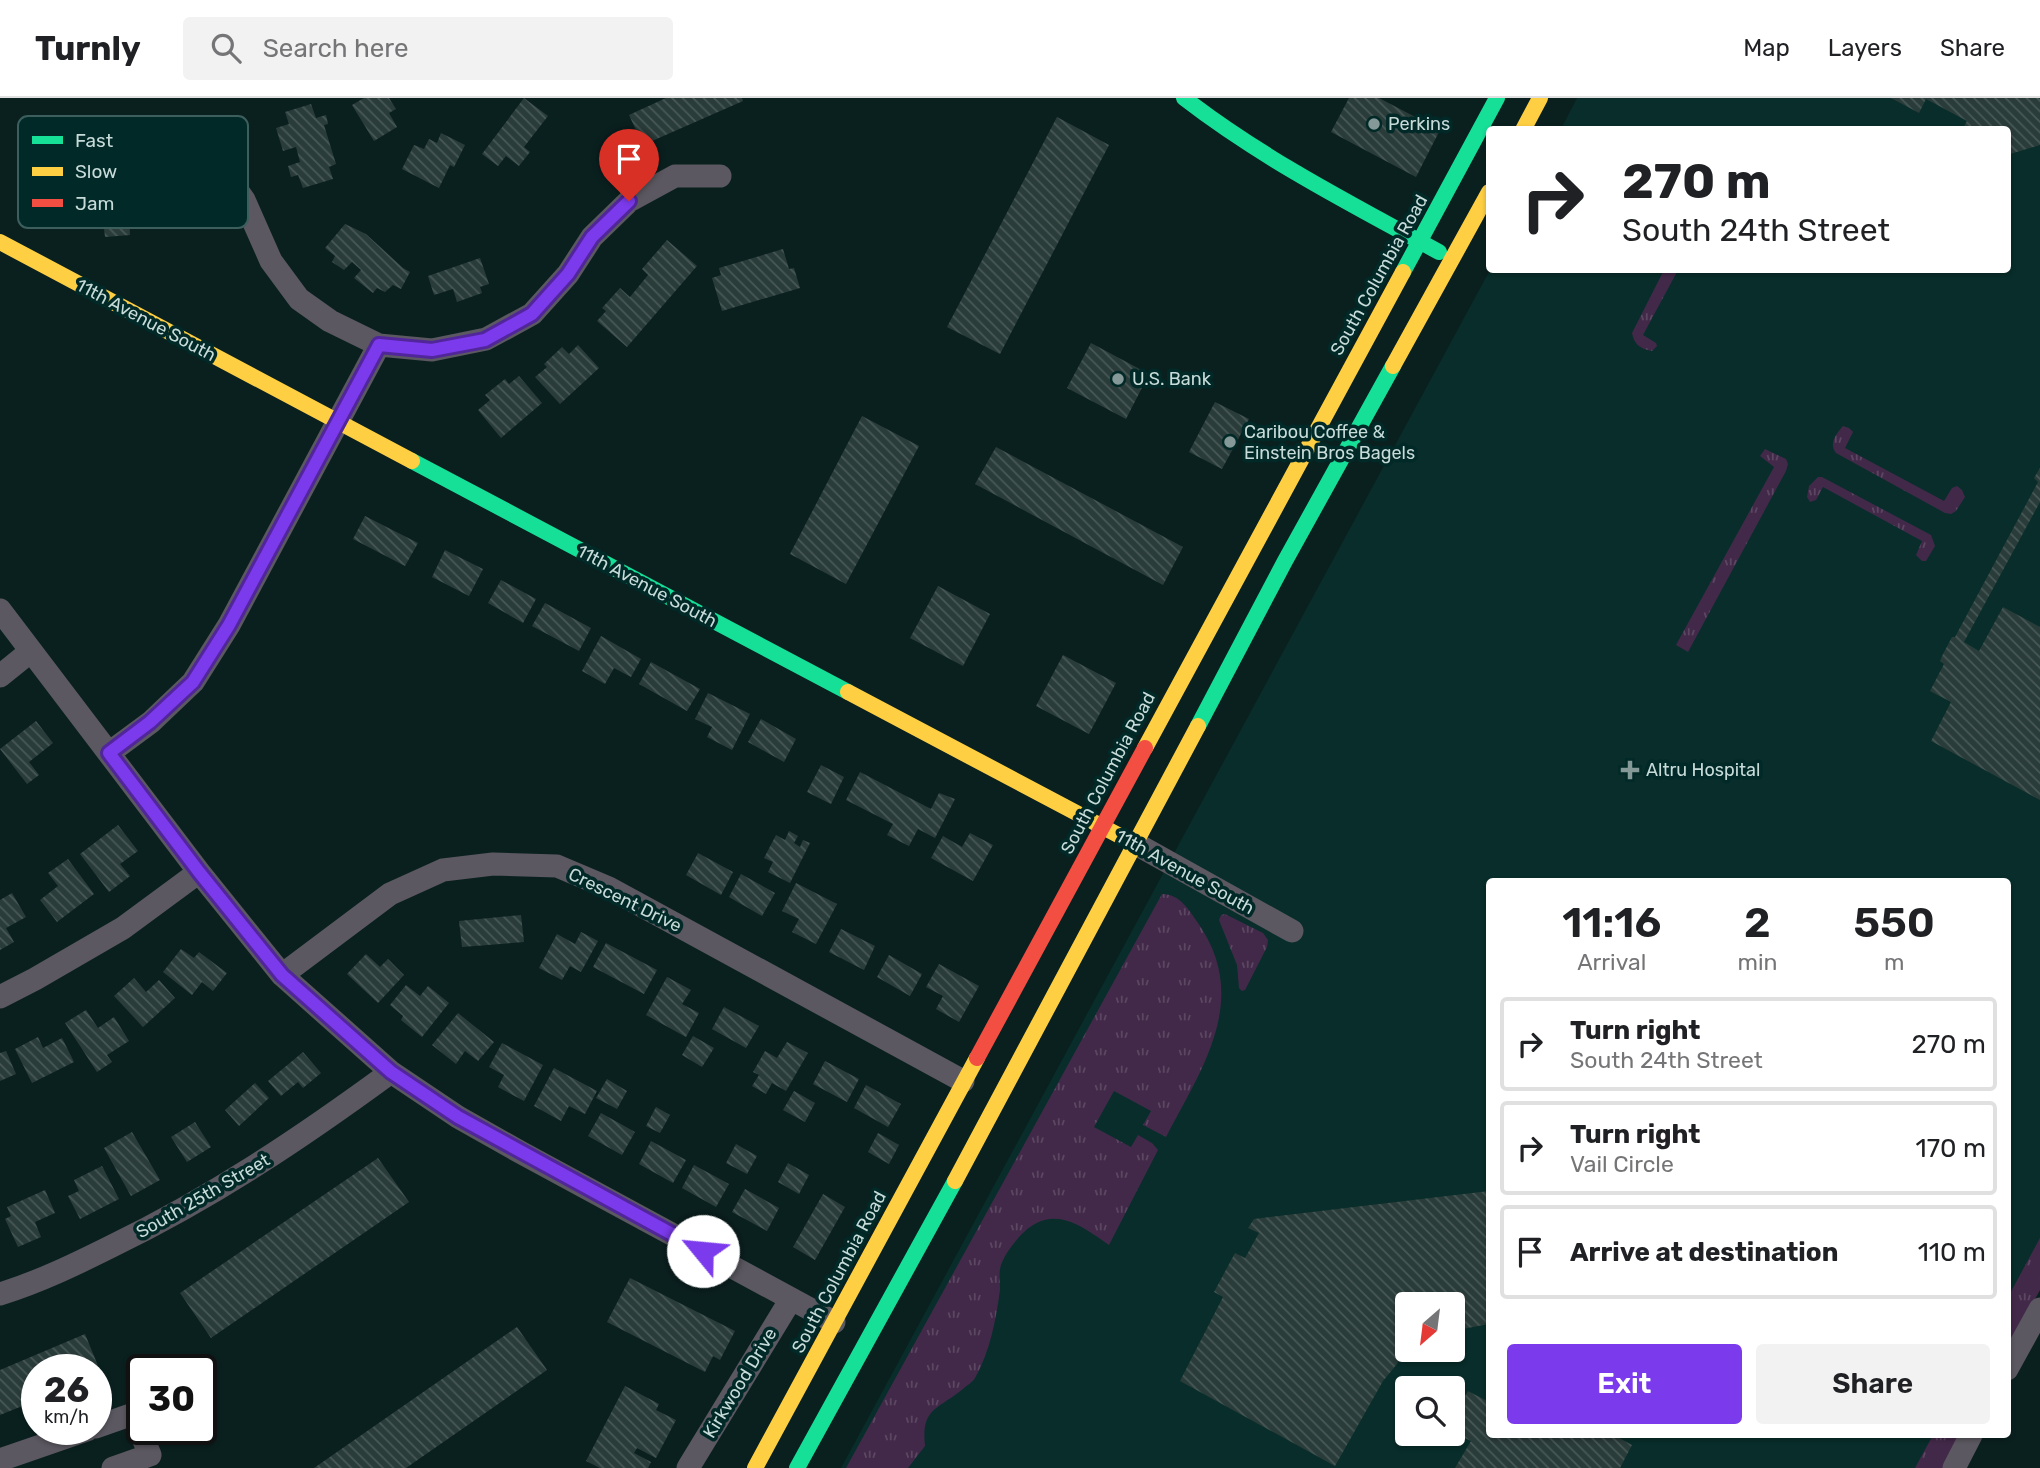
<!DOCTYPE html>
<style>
:root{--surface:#fff;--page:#f2f2f2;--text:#202124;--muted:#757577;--line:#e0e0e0;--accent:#7c3aed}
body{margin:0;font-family:Rubik,sans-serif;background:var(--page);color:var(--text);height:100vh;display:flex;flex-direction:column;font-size:26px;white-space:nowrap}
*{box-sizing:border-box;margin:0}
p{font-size:23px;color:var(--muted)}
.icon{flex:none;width:38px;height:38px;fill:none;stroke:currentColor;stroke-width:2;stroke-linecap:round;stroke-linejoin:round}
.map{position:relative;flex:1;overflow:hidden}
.sheet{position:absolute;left:1486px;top:780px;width:525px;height:560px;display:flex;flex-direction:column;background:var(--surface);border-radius:7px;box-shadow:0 2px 5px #0004}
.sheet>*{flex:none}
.banner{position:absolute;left:1486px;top:28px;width:525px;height:147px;border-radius:7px;box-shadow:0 2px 5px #0004;background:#fff;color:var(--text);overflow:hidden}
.needle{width:46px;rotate:208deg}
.fabs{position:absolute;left:1395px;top:1194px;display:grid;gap:14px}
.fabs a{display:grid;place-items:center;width:70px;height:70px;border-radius:7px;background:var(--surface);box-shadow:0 2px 5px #0004;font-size:35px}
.speed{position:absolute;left:21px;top:1256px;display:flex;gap:14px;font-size:35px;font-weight:700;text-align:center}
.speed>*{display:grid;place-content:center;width:91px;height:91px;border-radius:50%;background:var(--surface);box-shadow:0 2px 5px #0004;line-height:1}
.speed small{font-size:18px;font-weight:400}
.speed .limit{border:4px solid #111;border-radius:10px;background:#fff;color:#111}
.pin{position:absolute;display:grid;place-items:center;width:60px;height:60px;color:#fff;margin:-72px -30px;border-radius:50% 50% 50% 0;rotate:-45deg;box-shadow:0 0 7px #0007}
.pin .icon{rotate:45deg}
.me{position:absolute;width:77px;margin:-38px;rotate:298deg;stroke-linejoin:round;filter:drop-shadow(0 0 5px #0008)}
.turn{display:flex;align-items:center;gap:24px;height:147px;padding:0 21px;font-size:32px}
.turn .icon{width:91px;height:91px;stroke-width:2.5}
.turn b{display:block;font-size:49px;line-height:60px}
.eta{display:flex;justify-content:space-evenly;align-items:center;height:119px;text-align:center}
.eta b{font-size:42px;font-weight:600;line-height:49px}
.cta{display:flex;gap:14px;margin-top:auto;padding:14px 21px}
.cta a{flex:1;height:80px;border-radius:7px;background:var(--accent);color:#fff;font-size:28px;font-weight:600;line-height:80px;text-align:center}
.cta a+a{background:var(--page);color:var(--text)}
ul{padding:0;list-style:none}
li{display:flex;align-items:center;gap:21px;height:94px;margin:0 14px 10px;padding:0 7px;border:4px solid var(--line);border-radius:7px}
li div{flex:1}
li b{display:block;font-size:26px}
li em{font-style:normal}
header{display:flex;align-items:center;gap:42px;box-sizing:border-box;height:98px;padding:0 35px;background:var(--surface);border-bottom:2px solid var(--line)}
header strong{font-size:33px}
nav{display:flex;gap:38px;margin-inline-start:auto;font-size:24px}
.search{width:490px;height:63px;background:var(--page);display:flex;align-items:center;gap:18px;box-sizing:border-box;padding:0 24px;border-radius:7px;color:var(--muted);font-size:26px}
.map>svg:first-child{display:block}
.built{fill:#082d2a;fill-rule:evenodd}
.grass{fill:url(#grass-tufts)}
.building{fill:url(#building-back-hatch)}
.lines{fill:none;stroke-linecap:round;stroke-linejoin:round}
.street{stroke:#5b5861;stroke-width:23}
.fast{stroke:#16e098;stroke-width:16}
.slow{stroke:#ffcf43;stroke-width:16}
.jam{stroke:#f24e42;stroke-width:16}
.route-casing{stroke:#51269a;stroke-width:18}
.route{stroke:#7c3aed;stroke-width:12}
.poi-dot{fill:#859a98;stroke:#012927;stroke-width:2.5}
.labels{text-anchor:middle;stroke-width:7;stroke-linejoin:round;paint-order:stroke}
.poi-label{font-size:18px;fill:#c7dbd9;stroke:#012927;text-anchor:start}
.street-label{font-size:18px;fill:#c7dbd9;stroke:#012927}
.key{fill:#012927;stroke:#3c5e5c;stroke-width:2}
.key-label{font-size:19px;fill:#c7dbd9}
</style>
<header>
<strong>Turnly</strong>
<div class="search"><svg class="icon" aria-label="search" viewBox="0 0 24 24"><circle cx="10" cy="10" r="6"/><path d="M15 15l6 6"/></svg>Search here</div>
<nav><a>Map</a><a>Layers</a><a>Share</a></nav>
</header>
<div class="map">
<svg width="2040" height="1370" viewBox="0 0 2040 1370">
<defs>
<pattern id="grass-tufts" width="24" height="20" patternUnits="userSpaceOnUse" patternTransform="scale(1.75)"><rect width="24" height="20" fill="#422949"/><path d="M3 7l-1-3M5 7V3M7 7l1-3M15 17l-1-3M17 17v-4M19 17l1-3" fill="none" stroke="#5c4763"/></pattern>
<pattern id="building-back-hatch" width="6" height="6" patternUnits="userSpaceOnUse" patternTransform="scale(1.75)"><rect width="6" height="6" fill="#2a3c3a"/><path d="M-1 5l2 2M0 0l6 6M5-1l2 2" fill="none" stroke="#475856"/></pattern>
</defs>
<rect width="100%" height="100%" fill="#0a201f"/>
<!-- built -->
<path class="built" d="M1577 0H2040V1189L2007 1255V784H1489V1337H1966L1950 1370H841L1490 172H2007V32L1561 31ZM1407 1206H1452V1251H1407ZM1407 1290H1452V1335H1407Z"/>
<!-- grass -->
<path class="grass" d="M1664 172H1678L1643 237 1656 245 1657 248 1652 253C1640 251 1634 246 1632 235Z
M1843 328 1849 330 1853 334 1845 350 1944 403 1952 390 1957 388 1962 392 1965 399 1956 413 1951 416 1945 415 1836 355C1829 346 1835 337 1843 328Z
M1765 351 1786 361 1788 366 1786 373 1688 554 1676 547 1774 369 1760 358Z
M1818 379H1822L1931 437 1935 448 1926 463H1922L1916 457 1922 443 1823 389 1816 402 1810 404 1807 399 1809 388Z
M1162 796C1180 796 1189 812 1198 825 1251 901 1202 970 1166 1039L1143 1027 1151 1013 1114 993 1094 1029 1131 1049 1138 1037 1152 1045 1158 1052 1109 1147C1078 1125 1050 1105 1019 1139 1012 1147 1002 1160 1000 1171 999 1178 1000 1185 1000 1192 996 1221 990 1254 975 1280 972 1285 967 1287 963 1291 937 1312 921 1310 925 1348L908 1370H846Z
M1225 816 1263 835 1268 842 1267 849 1245 892 1242 893 1239 890 1237 867 1219 822 1221 817Z
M2040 1140V1192L2007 1252V1201Z
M1933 1337H1961L1943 1370H1915Z"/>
<!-- building -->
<path class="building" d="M364 0H389L396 11 389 15 397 29 374 43 352 7Z
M524 0 548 18 524 49 530 54 519 68 506 58 498 68 482 56Z
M666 0H742L743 3 643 47 629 17Z
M1349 0H1379L1440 32 1416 79 1331 34Z
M1891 0H2040V47L2007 57V32H1962L1967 23 1926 1 1919 15Z
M311 6 316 20 326 17 328 26 324 27 336 66 329 69 333 81 303 90 298 77 291 79 288 68 300 64 296 49 283 53 276 30 289 26 285 14Z
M1057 19 1109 47 1000 256 947 229Z
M123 27 125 45 136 44 141 121 129 122 130 137 105 139 103 122H108L102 43 91 44 90 29Z
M441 35 465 47 454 69 450 67 439 90 402 71 414 47 424 51 429 41 437 45Z
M345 126 366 136 403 170 410 174 401 191 393 187 385 194 377 190 373 195 354 180 361 172 352 164 344 172 332 164 335 158 325 150Z
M667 142 697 168 627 249 597 223 606 213 602 210 620 190 630 199 648 177 642 171Z
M783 151 789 171 794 170 800 190 722 213 712 180 721 177 719 170Z
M480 160 489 186 480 189 482 195 457 204 453 191 434 197 428 178Z
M1091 245 1149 276 1126 321 1067 290Z
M578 247 599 270 560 306 535 279 547 269 544 266 562 249 569 256Z
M519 278 542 305 501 340 478 312 490 302 485 297 505 281 509 286Z
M1215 304 1249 321 1222 371 1189 354Z
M862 318 919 348 846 486 790 456Z
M996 349 1183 449 1163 487 975 386Z
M2040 370V404L1964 544 1979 553 2003 509 2040 529V702L1931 643 1951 604 1930 593 1944 566 1940 563 1942 558 1952 539H1955L2038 384 2034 380Z
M365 418 418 445 405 468 353 441Z
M445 452 483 471 469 498 432 479Z
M501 482 536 501 523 525 488 505Z
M938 488 990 516 963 568 910 540Z
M545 505 591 530 579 553 532 528Z
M601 538 641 561 631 579 614 570 605 586 582 573Z
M1063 557 1116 585 1089 636 1036 608Z
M651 564 700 591 687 613 639 586Z
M708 595 750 616 732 652 707 639 712 629 695 621Z
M761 621 796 641 784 664 748 644Z
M36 623 53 645 29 664 39 677 27 686 0 651Z
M821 667 844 679 831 706 807 694Z
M860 674 931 711 939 695 955 701 935 740 918 731 909 748 887 737 893 726 846 702Z
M118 727 138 753 120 766 130 778 109 794 80 756Z
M789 733 798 738 794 745 800 749 803 742 810 745 790 785 768 774 773 764 764 760 776 737 785 742Z
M970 735 993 747 973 783 931 760 943 738 962 749Z
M698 755 733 774 721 797 686 777Z
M68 761 94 796 57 824 40 802 58 788 48 775Z
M741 776 775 795 762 818 729 799Z
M796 785 837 806 816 846 792 834 799 821 782 813Z
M12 795 26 819 6 830 14 844 0 852V802Z
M521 817 524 844 462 849 459 823Z
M841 831 875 848 864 872 829 854Z
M581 834 598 843 581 874 570 868 562 882 539 870 557 836 575 846Z
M606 845 657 872 644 896 593 869Z
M181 851 194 860 199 854 227 875 213 893 202 884 192 897 163 874Z
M366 856 380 869 388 861 404 877 378 905 347 876Z
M889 857 922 876 910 898 877 879Z
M939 866 979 888 959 924 936 911 943 898 926 889Z
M667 879 691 892 682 906 699 915 686 939 646 917Z
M134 880 146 894 159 882 175 900 143 929 114 898Z
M406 887 420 898 428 888 449 905 422 939 401 922 403 918 390 907Z
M724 909 759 928 746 950 712 931Z
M86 912 98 930 114 919 129 943 107 957 112 964 97 974 65 925Z
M458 915 494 944 478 963 465 953 456 966 432 947Z
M693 938 714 950 702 969 682 957Z
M38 939 43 950 62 940 74 964 32 985 15 951Z
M787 944 808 955 786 993 772 985 766 996 752 988 759 977 753 974 765 953 777 960Z
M502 945 543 967 524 1003 498 989 504 977 489 969Z
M6 953 16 976 0 983V955Z
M303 954 321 975 303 990 298 984 281 998 268 983Z
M825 963 859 981 847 1004 813 986Z
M554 970 597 993 585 1016 569 1008 561 1023 534 1008Z
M607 981 627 993 617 1011 596 1000Z
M255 985 269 1000 239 1028 225 1012Z
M866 987 901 1006 888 1029 854 1010Z
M794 993 815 1005 805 1024 783 1012Z
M656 1009 670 1017 660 1035 646 1028Z
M601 1015 635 1034 622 1057 588 1038Z
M195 1024 211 1049 187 1064 171 1039Z
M132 1034 160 1082 131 1098 104 1050Z
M878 1035 899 1047 889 1066 868 1054Z
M651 1043 686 1062 673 1085 639 1066Z
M736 1046 757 1058 747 1076 726 1065Z
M378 1060 409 1104 211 1240 180 1195Z
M788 1065 809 1077 799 1096 778 1084Z
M694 1067 729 1086 716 1109 682 1090Z
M102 1068 119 1101 80 1121 68 1098 79 1093 74 1082Z
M745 1091 779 1110 767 1133 732 1114Z
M45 1092 55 1115 35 1124 41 1139 18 1149 5 1121 11 1118 7 1109Z
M1489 1093V1226L1452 1233V1206H1407V1248L1397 1266 1383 1283 1335 1368 1180 1283 1223 1199 1214 1194 1235 1155 1245 1160 1259 1135 1248 1130 1254 1121Z
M823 1096 845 1109 815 1162 793 1149Z
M630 1180 735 1233 720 1262 713 1258 705 1274 607 1224Z
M517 1229 547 1272 406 1370H314Z
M85 1236 101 1275 96 1277V1272H37V1302L0 1317V1272Z
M625 1288 659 1306 656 1312 676 1322 656 1360 637 1350 634 1355 651 1364 648 1370H600L586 1363Z
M1468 1293 1489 1304V1337H1614L1632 1347 1620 1370H1455L1471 1343 1452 1334V1319Z"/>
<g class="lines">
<!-- street -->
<path class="street" d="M214 60 244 102 271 163 299 201 330 223 379 247 432 252 486 241 532 216 568 176 592 139 629 103 675 78H720
M0 512 199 774 282 877 391 974 458 1019 520 1054 834 1224
M0 578 31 553
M109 655 151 624 193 584 229 527 379 247
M1136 746 1292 833
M282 877 390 796 443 772 493 766 557 768 609 790 963 983
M0 899 35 881 123 830 199 774
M0 1196C39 1184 76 1166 112 1148 213 1099 301 1040 391 974
M2007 1271 2040 1211
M96 1329 133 1316 150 1357 113 1370
M0 1362 87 1332
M688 1370 791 1201
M1954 1370 1971 1337"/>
<!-- fast -->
<path class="fast" d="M1184 0C1263 61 1351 106 1439 154
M1403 174 1497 0
M412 363 848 594
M1198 628 1285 463 1393 268
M797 1370 955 1083"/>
<!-- slow -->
<path class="slow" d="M1523 32 1540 0
M0 144 412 363
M1393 268 1489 94
M848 594 1120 738
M1145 650 1403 174
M955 1083 1198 628
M755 1370 977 960"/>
<!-- jam -->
<path class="jam" d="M977 960 1145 650"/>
</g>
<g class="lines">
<defs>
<path id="route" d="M629 103 592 139 568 176 532 216 485 242 432 252 379 247 229 527 193 584 150 624 109 655 199 774 282 877 391 974 458 1019 703 1153"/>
</defs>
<!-- route casing -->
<use href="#route" class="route-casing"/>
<!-- route -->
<use href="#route" class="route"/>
</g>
<!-- markers -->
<g class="poi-dot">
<circle cx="1374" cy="26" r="7"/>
<circle cx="1118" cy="281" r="7"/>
<circle cx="1230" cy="344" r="7"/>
<path d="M1626.5 661.5h7v7h7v7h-7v7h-7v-7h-7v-7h7z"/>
</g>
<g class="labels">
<!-- poi labels -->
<g class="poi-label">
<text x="1388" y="32">Perkins</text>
<text x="1132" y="287">U.S. Bank</text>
<text x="1244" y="340">Caribou Coffee &amp;<tspan x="1244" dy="21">Einstein Bros Bagels</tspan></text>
<text x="1646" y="678">Altru Hospital</text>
</g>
<!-- street labels -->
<g class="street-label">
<text transform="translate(1379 177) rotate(-61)" y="6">South Columbia Road</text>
<text transform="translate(146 222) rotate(28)" y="6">11th Avenue South</text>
<text transform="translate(647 488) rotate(28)" y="6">11th Avenue South</text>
<text transform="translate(1108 675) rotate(-62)" y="6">South Columbia Road</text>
<text transform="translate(1185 774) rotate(29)" y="6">11th Avenue South</text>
<text transform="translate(625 802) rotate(26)" y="6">Crescent Drive</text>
<text transform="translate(203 1098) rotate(-30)" y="6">South 25th Street</text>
<text transform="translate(839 1174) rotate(-62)" y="6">South Columbia Road</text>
<text transform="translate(740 1285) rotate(-59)" y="6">Kirkwood Drive</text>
</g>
</g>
<!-- legend -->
<rect x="18" y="18" width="230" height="112" rx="10" class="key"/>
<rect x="32" y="38" width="31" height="8" fill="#16e098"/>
<rect x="32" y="69" width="31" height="9" fill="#ffcf43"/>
<rect x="32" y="101" width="31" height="8" fill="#f24e42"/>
<g class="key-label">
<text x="75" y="49">Fast</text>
<text x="75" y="80">Slow</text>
<text x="75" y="112">Jam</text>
</g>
</svg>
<div class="fabs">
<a><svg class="needle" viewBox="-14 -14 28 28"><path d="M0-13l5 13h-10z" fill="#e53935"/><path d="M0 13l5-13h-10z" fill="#757577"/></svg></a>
<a><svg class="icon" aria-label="search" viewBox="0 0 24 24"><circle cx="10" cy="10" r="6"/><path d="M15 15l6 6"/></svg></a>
</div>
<div class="speed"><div>26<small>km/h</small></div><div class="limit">30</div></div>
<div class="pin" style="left:629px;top:103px;background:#d93025"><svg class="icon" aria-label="arrive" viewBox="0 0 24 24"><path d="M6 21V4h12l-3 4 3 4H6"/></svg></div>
<svg class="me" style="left:703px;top:1153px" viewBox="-20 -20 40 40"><circle r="19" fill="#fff"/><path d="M0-13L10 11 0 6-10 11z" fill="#7c3aed"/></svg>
<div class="banner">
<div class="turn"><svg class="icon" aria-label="right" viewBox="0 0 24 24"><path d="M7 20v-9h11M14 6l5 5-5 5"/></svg><div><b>270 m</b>South 24th Street</div></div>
</div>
<section class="sheet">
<div class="eta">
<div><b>11:16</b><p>Arrival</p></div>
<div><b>2</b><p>min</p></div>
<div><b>550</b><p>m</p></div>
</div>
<ul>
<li><svg class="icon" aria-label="right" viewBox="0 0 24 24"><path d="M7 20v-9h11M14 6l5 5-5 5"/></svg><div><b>Turn right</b><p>South 24th Street</p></div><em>270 m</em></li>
<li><svg class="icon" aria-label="right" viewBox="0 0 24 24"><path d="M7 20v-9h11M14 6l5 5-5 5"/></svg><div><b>Turn right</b><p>Vail Circle</p></div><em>170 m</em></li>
<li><svg class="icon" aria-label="arrive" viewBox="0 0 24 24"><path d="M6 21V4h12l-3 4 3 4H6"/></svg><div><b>Arrive at destination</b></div><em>110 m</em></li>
</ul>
<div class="cta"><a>Exit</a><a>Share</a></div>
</section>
</div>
